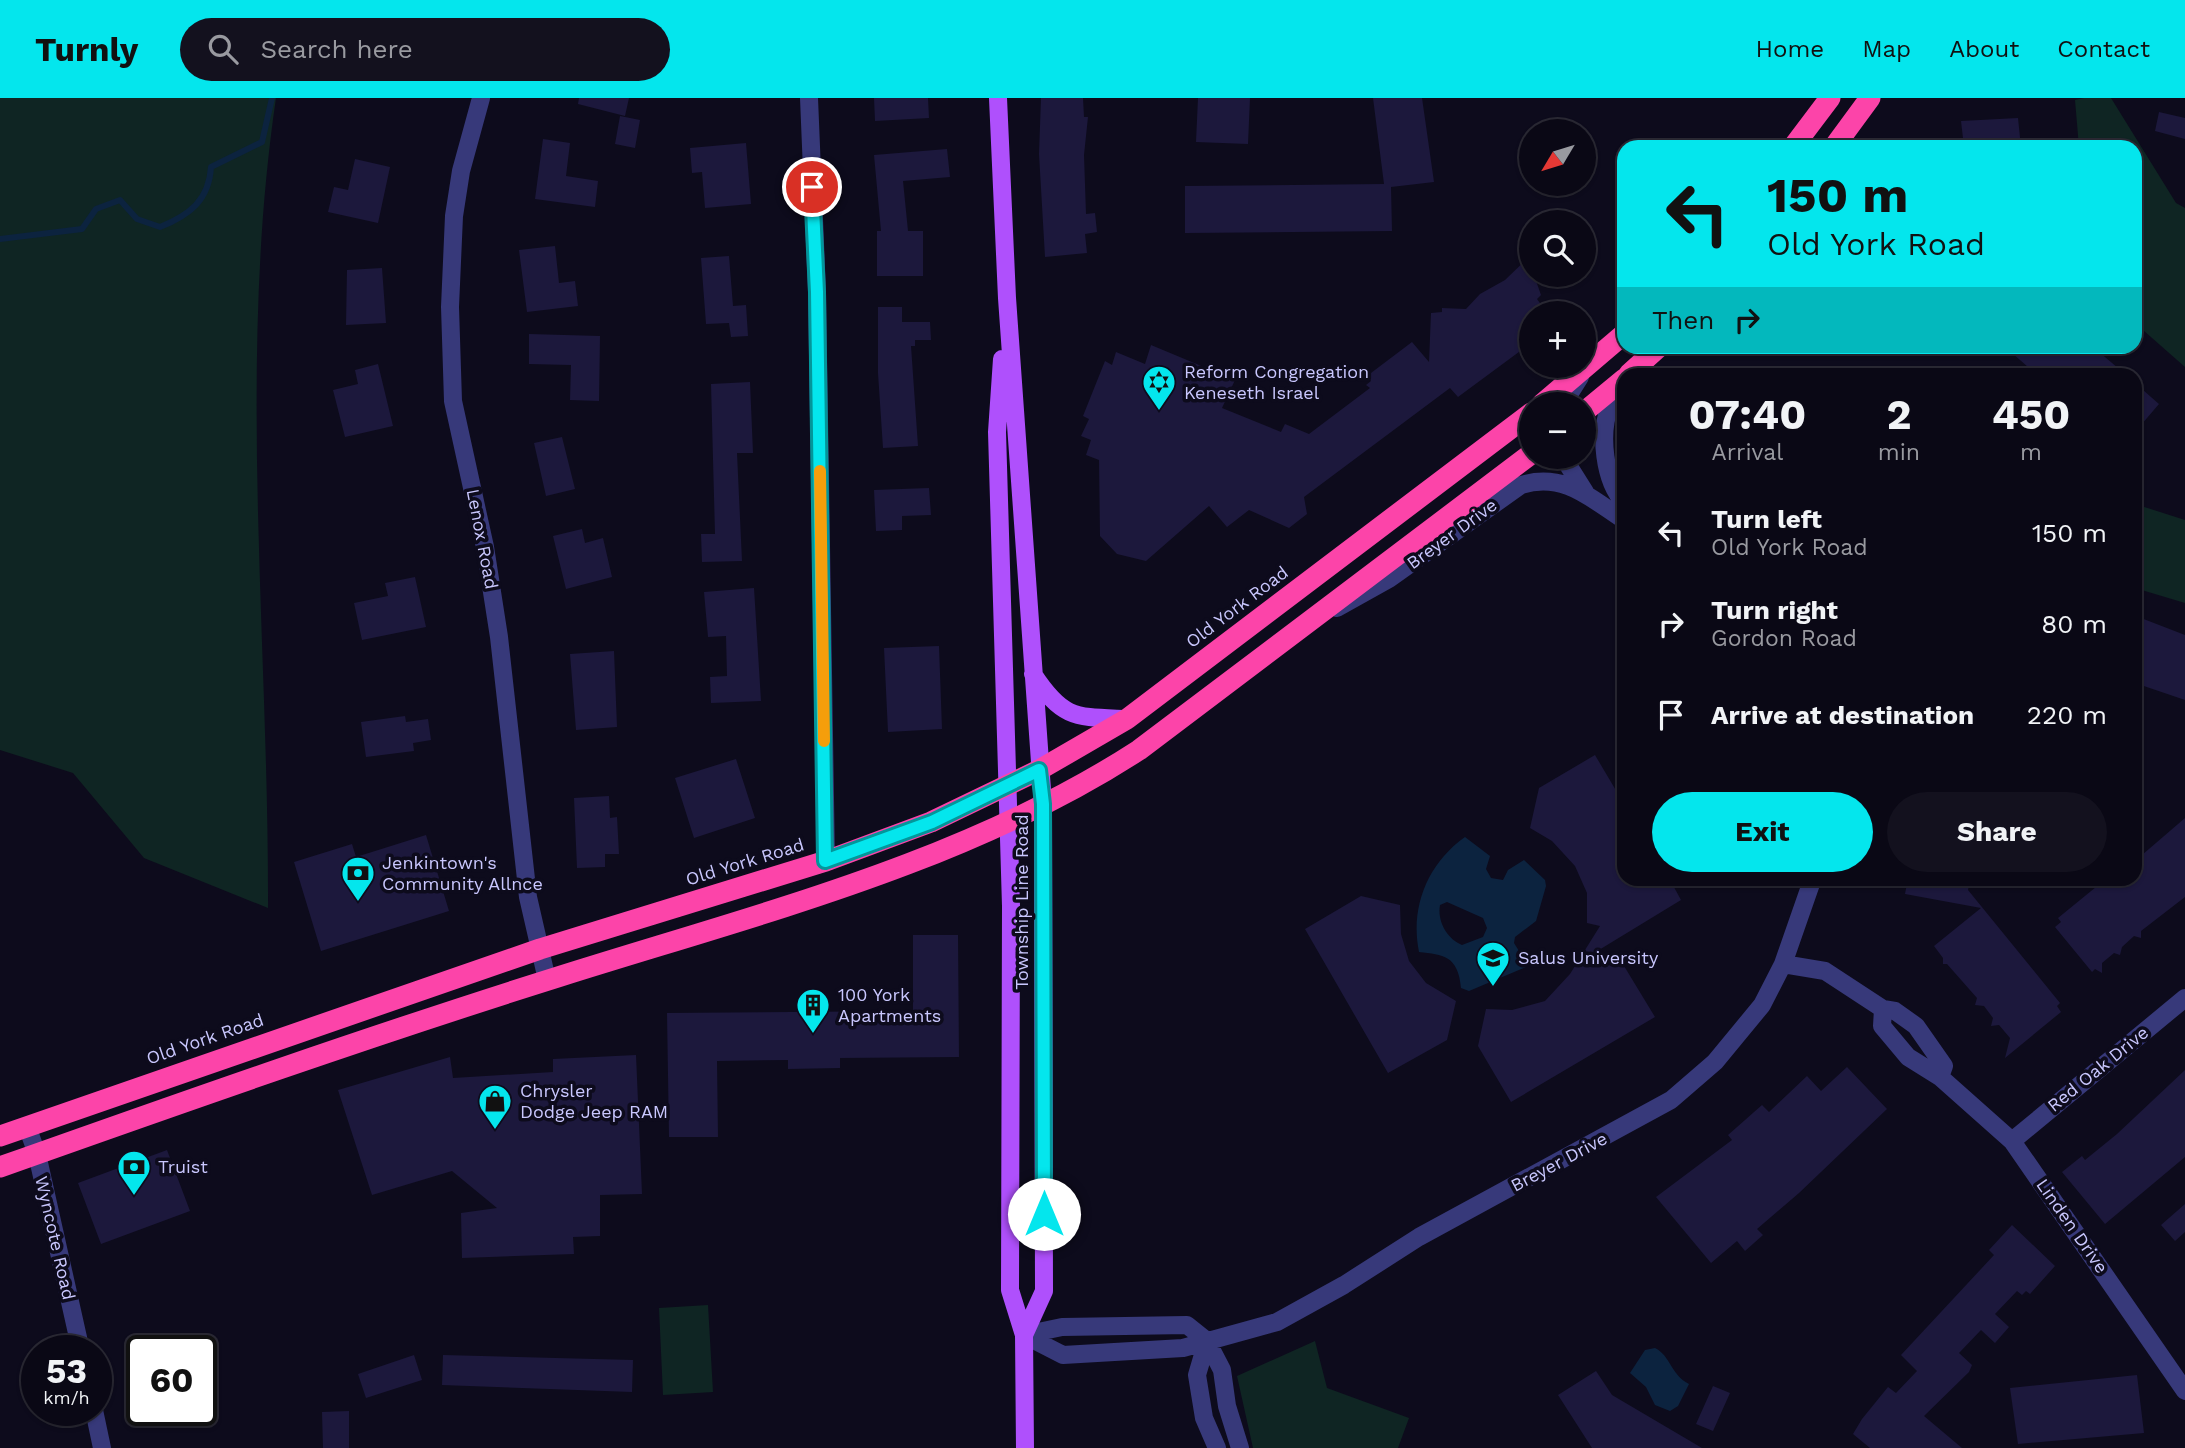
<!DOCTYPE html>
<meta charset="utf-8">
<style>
:root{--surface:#0a0815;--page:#13111e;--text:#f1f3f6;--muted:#999aa0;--line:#2a2934;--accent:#04e6ed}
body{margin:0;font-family:"Work Sans",sans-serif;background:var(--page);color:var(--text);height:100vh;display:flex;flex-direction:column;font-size:26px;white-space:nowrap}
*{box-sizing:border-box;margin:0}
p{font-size:23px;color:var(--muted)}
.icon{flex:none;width:38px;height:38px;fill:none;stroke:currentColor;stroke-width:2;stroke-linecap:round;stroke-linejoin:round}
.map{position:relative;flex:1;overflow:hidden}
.drawer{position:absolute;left:1617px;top:270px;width:525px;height:518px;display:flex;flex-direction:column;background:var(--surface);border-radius:21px;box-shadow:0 2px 5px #0004,0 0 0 2px var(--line)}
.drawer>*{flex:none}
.banner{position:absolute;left:1617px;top:42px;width:525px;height:214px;border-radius:21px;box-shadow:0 2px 5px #0004,0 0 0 2px var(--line);background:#04e6ed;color:#111;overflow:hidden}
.needle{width:46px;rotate:232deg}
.tools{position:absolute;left:1519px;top:21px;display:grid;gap:14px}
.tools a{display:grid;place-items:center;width:77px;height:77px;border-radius:50%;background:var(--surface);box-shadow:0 2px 5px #0004,0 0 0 2px var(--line);font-size:35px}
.speed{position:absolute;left:21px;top:1237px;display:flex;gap:14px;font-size:35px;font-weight:700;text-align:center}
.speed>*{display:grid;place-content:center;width:91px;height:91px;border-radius:50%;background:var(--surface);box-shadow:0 2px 5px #0004,0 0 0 2px var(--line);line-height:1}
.speed small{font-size:18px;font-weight:400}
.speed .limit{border:4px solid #111;border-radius:10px;background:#fff;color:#111}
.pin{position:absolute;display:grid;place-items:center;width:60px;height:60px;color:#fff;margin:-30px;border:4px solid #fff;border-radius:50%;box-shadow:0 2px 7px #0007}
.me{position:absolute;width:77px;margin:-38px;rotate:0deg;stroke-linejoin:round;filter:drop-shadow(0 0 5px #0008)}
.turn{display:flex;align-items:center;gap:24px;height:147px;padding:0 35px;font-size:32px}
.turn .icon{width:91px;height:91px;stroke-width:2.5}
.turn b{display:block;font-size:49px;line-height:60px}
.then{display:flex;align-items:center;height:66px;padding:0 35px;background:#0003;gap:14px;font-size:26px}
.eta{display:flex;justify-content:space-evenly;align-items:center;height:119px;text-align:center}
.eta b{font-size:42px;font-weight:700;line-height:49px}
.primary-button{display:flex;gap:14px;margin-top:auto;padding:14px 35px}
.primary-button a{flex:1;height:80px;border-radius:42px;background:var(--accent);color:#111;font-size:28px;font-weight:700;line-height:80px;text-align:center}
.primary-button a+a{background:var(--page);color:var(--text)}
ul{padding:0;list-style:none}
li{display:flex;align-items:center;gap:21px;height:91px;padding:0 35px}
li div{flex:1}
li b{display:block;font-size:26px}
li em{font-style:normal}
header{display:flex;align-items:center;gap:42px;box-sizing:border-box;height:98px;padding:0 35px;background:var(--accent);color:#111}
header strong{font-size:33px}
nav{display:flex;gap:38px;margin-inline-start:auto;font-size:24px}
.search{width:490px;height:63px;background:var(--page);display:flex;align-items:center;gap:18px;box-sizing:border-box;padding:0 24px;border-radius:38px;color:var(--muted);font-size:26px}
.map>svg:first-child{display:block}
.green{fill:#0f2523}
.water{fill:#0c233f;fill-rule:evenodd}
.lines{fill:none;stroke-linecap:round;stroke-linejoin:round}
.stream{stroke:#0c233f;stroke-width:6}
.building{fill:#1c183c}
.street{stroke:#37397a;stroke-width:18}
.primary{stroke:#af50fc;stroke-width:18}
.highway{stroke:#fc44a9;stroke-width:21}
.route-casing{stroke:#03969a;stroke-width:18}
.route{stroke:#04e6ed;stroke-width:12}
.slow{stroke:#f59e0b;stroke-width:12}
.labels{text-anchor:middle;stroke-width:7;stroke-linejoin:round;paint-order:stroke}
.poi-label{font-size:18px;fill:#c9c7fe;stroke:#0d0b1c;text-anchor:start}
.street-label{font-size:18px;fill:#c9c7fe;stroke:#0d0b1c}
</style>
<header>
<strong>Turnly</strong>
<div class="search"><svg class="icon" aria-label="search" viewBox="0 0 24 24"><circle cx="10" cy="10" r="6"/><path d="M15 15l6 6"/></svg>Search here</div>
<nav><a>Home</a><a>Map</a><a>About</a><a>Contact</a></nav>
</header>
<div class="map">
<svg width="2185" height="1350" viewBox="0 0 2185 1350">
<rect width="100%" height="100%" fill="#0d0b1c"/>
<!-- green -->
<path class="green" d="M0 0H276C237 265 269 542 268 810L144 760 73 675 0 652Z
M2084 0H2111L2176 105 2185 110V269L2135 225V49H2079L2075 2Z
M2135 406 2185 422V505L2135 490Z
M708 1207 713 1294 663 1297 659 1210Z
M1315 1243 1327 1290 1409 1320 1398 1350H1253L1237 1278Z"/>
<!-- water -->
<path class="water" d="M1465 739 1490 758 1486 771 1491 780 1503 782 1508 772 1524 762 1545 782 1546 788 1536 823 1515 839 1514 845 1519 853 1533 855 1526 869 1469 893 1461 890C1458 857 1443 857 1419 854 1410 810 1427 766 1465 739ZM1447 804 1483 820 1487 830 1483 839 1462 847C1447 841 1437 823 1440 807Z
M1655 1250C1671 1258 1670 1276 1689 1286L1678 1308 1670 1313 1655 1307 1646 1289 1630 1275 1645 1252Z"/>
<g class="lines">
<!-- stream -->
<path class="stream" d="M0 141 82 131 96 111 120 102 137 121 160 129C190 117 209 102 211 69L262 44 272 0"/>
</g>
<!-- building -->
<path class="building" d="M579 0H629L625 18 578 6Z
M874 0H928L929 20 875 23Z
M1041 0H1083L1084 19H1088L1084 57 1086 116 1095 115 1097 134 1085 136 1087 155 1045 159 1039 56Z
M1198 0H1250L1248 46 1196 44Z
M1373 0H1422L1434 84 1391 89 1392 133 1185 135V88L1384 86Z
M2159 14 2185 20V41L2155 33Z
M620 18 640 22 635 50 615 46Z
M2018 20 2021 49H1964L1961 23Z
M543 41 570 45 566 78 598 83 595 109 535 101Z
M746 45 751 106 705 110 702 74 692 75 690 50Z
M947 51 950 79 903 83 908 133H923V178H877V133H881L874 57Z
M355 61 390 69 378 125 328 114 334 89 348 92Z
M555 148 559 185 575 183 578 208 527 214 519 152Z
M1531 157V177H1534L1541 197 1537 201 1547 215H1531V245L1458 299 1450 290 1304 399 1307 416 1289 430 1249 412 1227 429 1209 408 1146 463 1117 456 1100 438 1099 362 1086 357 1091 342 1081 338 1089 321 1083 318 1105 263 1112 267 1116 254 1145 266 1151 247 1235 282 1222 310 1281 334 1285 326 1309 336 1370 290 1366 287 1371 283 1367 278 1412 244 1429 264 1431 215 1442 214V210L1466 211 1480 196 1505 182Z
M729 158 733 208 746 207 748 238 731 239 729 225 706 226 701 160Z
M382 170 386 225 346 227 347 172Z
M878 209H902V224H930L931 242H915V248H911L918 348 883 350 878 275Z
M529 236 600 238 599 303 570 302 571 267 529 266Z
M2004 248H2092L2125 276H2036Z
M378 266 393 328 345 339 333 292 358 286 355 272Z
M750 284 753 355H737L742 463 702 464 701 436H715L711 286Z
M2135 285 2159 306 2135 334Z
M562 339 575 391 546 398 534 345Z
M929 390 931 417 902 418V432L876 433 874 392Z
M582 431 585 445 603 440 612 479 566 491 553 438Z
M415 479 426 529 362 542 354 505 388 498 385 485Z
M754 490 761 603 711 605 710 579 727 578 726 538 708 539 704 494Z
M2141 520 2185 537V602L2135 585V525Z
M939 548 942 631 888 634 884 550Z
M614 553 617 629 576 632 570 556Z
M405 618 406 624 428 621 431 642 413 645 414 653 366 659 361 624Z
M1595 657 1624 706V780H1669L1681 802 1594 855 1621 863 1655 919 1511 1004 1478 948 1486 911 1512 912 1545 903 1570 876 1600 828 1587 825V795L1575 768 1552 743 1530 730 1539 690Z
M736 661 755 720 694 740 675 680Z
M609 698 610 720 617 719 619 756H605V769L577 770 574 700Z
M2185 720V799L2141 833V840L2134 838 2122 849 2120 857 2114 855 2102 865V875L2095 871 2092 874 2055 829 2061 824 2058 820 2107 780H2135V763Z
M426 737 449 813 321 853 294 764 352 746 356 759Z
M1908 780H1970L1968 792 2060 905 2057 908 2061 914 2005 960 2010 940 1999 927 1991 928 1993 920 1984 908 1975 907 1977 900 1947 866H1943V860L1934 848 1981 810 1905 796Z
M1361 798 1400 807 1401 836 1409 863 1426 885 1456 903 1447 942 1388 975 1305 831Z
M913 837H958L959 959 840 960V970L788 971V962L717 963 718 1039H669L667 915 913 913Z
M636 957 642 1096 600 1097V1138L573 1139 574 1156 462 1160 461 1115 497 1110 452 1073 372 1097 338 992 450 959 453 980 553 974V961Z
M1847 969 1887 1011 1799 1095 1757 1131 1763 1137 1745 1153 1737 1143 1711 1165 1656 1099 1732 1042 1728 1037 1762 1007 1769 1014 1807 978 1821 993Z
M2185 972V1059L2105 1126 2062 1074 2082 1058 2085 1062 2117 1036Z
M167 1052 190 1113 101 1146 78 1085Z
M2185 1106V1134L2175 1143 2161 1127Z
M2012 1127 2055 1168 2030 1196 2026 1193 2022 1197 2017 1193 1995 1216 2009 1229 1995 1245 1981 1232 1959 1255 1972 1267 1969 1274 1924 1318 1962 1350H1870L1853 1336 1862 1321 1888 1289 1896 1295 1917 1273 1901 1257 1994 1157 1989 1152Z
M414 1257 422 1282 366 1300 358 1276Z
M443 1257 633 1262 632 1294 442 1287Z
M1596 1273 1612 1297 1702 1350H1592L1558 1297Z
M2137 1277 2144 1335 2018 1346 2010 1290Z
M1713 1288 1730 1295 1713 1333 1696 1326Z
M349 1313V1350H323L322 1314Z"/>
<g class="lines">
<!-- street -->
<path class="street" d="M481 0 461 73 454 118 450 209 453 303 485 449 499 539 528 799 547 882
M809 0 817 194 826 763
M1624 283C1619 291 1614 299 1610 308 1599 335 1604 383 1624 404
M1563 306 1580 279
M1563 359 1585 394
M1337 510 1389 481 1521 387C1564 374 1590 400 1624 422
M1783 866 1825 873 1883 911 1895 913 1916 928 1944 968 1940 979
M1883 911 1882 928 1908 959 1940 979 2012 1043 2185 1293
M27 1028 37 1056 81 1253
M2012 1043 2185 900
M1024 1237 1063 1257 1183 1250 1277 1224 1344 1187 1419 1139 1671 1002 1715 964 1762 907 1783 866 1813 780
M1024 1237 1062 1229 1187 1227 1207 1243 1222 1272 1227 1308 1240 1350
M1207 1243 1197 1277 1204 1320 1217 1350
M94 1312 102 1350"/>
<!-- primary -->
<path class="primary" d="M998 0 1007 200 1043 706 1044 1193 1024 1237
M1002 261 997 334 1011 808 1010 1192 1024 1237 1025 1350
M1033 576C1063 622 1076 619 1127 621"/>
<!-- highway -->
<path class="highway" d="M1793 49 1830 0
M1834 49 1870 0
M1629 276 1660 248
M1542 306 1624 236
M1584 314 1624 281
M0 1038 540 851 826 763 931 724 1039 672 1127 621 1531 315
M0 1069C186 1003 373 937 561 878 757 816 965 765 1139 652L1531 356"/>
</g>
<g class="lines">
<defs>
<path id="route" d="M812 89 817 194 825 763 932 724 1039 672 1043 706 1044 1116"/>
</defs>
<!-- route casing -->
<use href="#route" class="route-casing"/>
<!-- route -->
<use href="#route" class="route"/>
<!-- slow -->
<path class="slow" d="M820 373 824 643"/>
</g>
<!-- icons -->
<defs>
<symbol id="synagogue-pin" viewBox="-11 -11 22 30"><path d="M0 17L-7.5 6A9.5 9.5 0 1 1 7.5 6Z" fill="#04e6ed" stroke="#0d0b1c"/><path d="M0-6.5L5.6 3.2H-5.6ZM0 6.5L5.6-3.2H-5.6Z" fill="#111"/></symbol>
<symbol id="bank-pin" viewBox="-11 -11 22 30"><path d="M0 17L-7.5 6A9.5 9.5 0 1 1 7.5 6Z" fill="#04e6ed" stroke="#0d0b1c"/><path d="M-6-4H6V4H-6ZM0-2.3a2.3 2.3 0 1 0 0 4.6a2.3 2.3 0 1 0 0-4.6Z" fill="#111"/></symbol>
<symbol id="university-pin" viewBox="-11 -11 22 30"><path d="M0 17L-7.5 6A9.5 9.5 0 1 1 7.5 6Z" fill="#04e6ed" stroke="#0d0b1c"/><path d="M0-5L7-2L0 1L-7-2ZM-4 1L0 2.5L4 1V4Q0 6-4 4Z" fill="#111"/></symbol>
<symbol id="building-pin" viewBox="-11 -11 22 30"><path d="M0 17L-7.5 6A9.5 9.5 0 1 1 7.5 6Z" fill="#04e6ed" stroke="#0d0b1c"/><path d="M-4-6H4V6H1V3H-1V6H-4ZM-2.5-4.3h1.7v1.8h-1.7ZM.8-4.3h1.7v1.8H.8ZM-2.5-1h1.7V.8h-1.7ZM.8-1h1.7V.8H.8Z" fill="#111"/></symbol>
<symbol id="shop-pin" viewBox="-11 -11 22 30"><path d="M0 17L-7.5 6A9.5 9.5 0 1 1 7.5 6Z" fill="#04e6ed" stroke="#0d0b1c"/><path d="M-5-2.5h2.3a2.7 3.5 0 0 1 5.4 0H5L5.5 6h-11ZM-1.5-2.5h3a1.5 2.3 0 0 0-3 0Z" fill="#111"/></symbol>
</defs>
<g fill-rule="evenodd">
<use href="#synagogue-pin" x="1140" y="265" width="38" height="52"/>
<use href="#bank-pin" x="339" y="756" width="38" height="52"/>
<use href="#university-pin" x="1474" y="841" width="38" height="52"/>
<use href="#building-pin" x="794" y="888" width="38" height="52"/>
<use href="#shop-pin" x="476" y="984" width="38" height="52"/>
<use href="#bank-pin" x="115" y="1050" width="38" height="52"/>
</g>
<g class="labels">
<!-- poi labels -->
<g class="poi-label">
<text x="1184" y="280">Reform Congregation<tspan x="1184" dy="21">Keneseth Israel</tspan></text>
<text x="382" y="771">Jenkintown's<tspan x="382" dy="21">Community Allnce</tspan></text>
<text x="1518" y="866">Salus University</text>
<text x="838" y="903">100 York<tspan x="838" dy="21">Apartments</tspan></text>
<text x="520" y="999">Chrysler<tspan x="520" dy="21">Dodge Jeep RAM</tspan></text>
<text x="158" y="1075">Truist</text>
</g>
<!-- street labels -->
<g class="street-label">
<text transform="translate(1452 436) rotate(-36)" y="6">Breyer Drive</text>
<text transform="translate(482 441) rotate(79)" y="6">Lenox Road</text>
<text transform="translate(1237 509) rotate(-37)" y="6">Old York Road</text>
<text transform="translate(745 764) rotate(-17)" y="6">Old York Road</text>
<text transform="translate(1022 804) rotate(-90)" y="6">Township Line Road</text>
<text transform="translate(205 941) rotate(-19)" y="6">Old York Road</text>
<text transform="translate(2098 971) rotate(-39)" y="6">Red Oak Drive</text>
<text transform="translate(1559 1064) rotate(-28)" y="6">Breyer Drive</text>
<text transform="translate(2072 1128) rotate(55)" y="6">Linden Drive</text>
<text transform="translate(55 1140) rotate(77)" y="6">Wyncote Road</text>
</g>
</g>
</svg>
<div class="tools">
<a><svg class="needle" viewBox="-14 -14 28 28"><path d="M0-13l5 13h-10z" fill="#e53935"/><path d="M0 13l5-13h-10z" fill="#999aa0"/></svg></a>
<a><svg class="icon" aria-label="search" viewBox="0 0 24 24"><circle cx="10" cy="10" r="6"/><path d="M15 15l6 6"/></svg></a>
<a>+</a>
<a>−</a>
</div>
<div class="speed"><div>53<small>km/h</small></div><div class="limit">60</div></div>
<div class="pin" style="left:812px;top:89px;background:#d93025"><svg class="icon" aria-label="arrive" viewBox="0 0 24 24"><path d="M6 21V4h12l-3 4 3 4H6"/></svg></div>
<svg class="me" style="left:1044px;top:1116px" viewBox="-20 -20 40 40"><circle r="19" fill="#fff"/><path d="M0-13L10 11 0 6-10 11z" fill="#04e6ed"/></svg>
<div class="banner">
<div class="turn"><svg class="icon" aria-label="left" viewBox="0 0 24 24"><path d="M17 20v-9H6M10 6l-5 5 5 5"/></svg><div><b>150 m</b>Old York Road</div></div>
<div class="then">Then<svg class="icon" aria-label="right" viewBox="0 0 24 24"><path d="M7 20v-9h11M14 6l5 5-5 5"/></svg></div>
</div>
<section class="drawer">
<div class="eta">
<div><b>07:40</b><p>Arrival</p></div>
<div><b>2</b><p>min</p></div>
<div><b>450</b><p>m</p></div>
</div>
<ul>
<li><svg class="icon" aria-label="left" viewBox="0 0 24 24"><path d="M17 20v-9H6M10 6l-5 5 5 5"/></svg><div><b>Turn left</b><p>Old York Road</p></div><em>150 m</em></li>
<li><svg class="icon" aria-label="right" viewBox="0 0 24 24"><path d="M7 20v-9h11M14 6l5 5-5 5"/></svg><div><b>Turn right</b><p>Gordon Road</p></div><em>80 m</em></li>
<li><svg class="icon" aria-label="arrive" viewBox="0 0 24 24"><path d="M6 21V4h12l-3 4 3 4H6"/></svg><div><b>Arrive at destination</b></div><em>220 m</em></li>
</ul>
<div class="primary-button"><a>Exit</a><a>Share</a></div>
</section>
</div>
